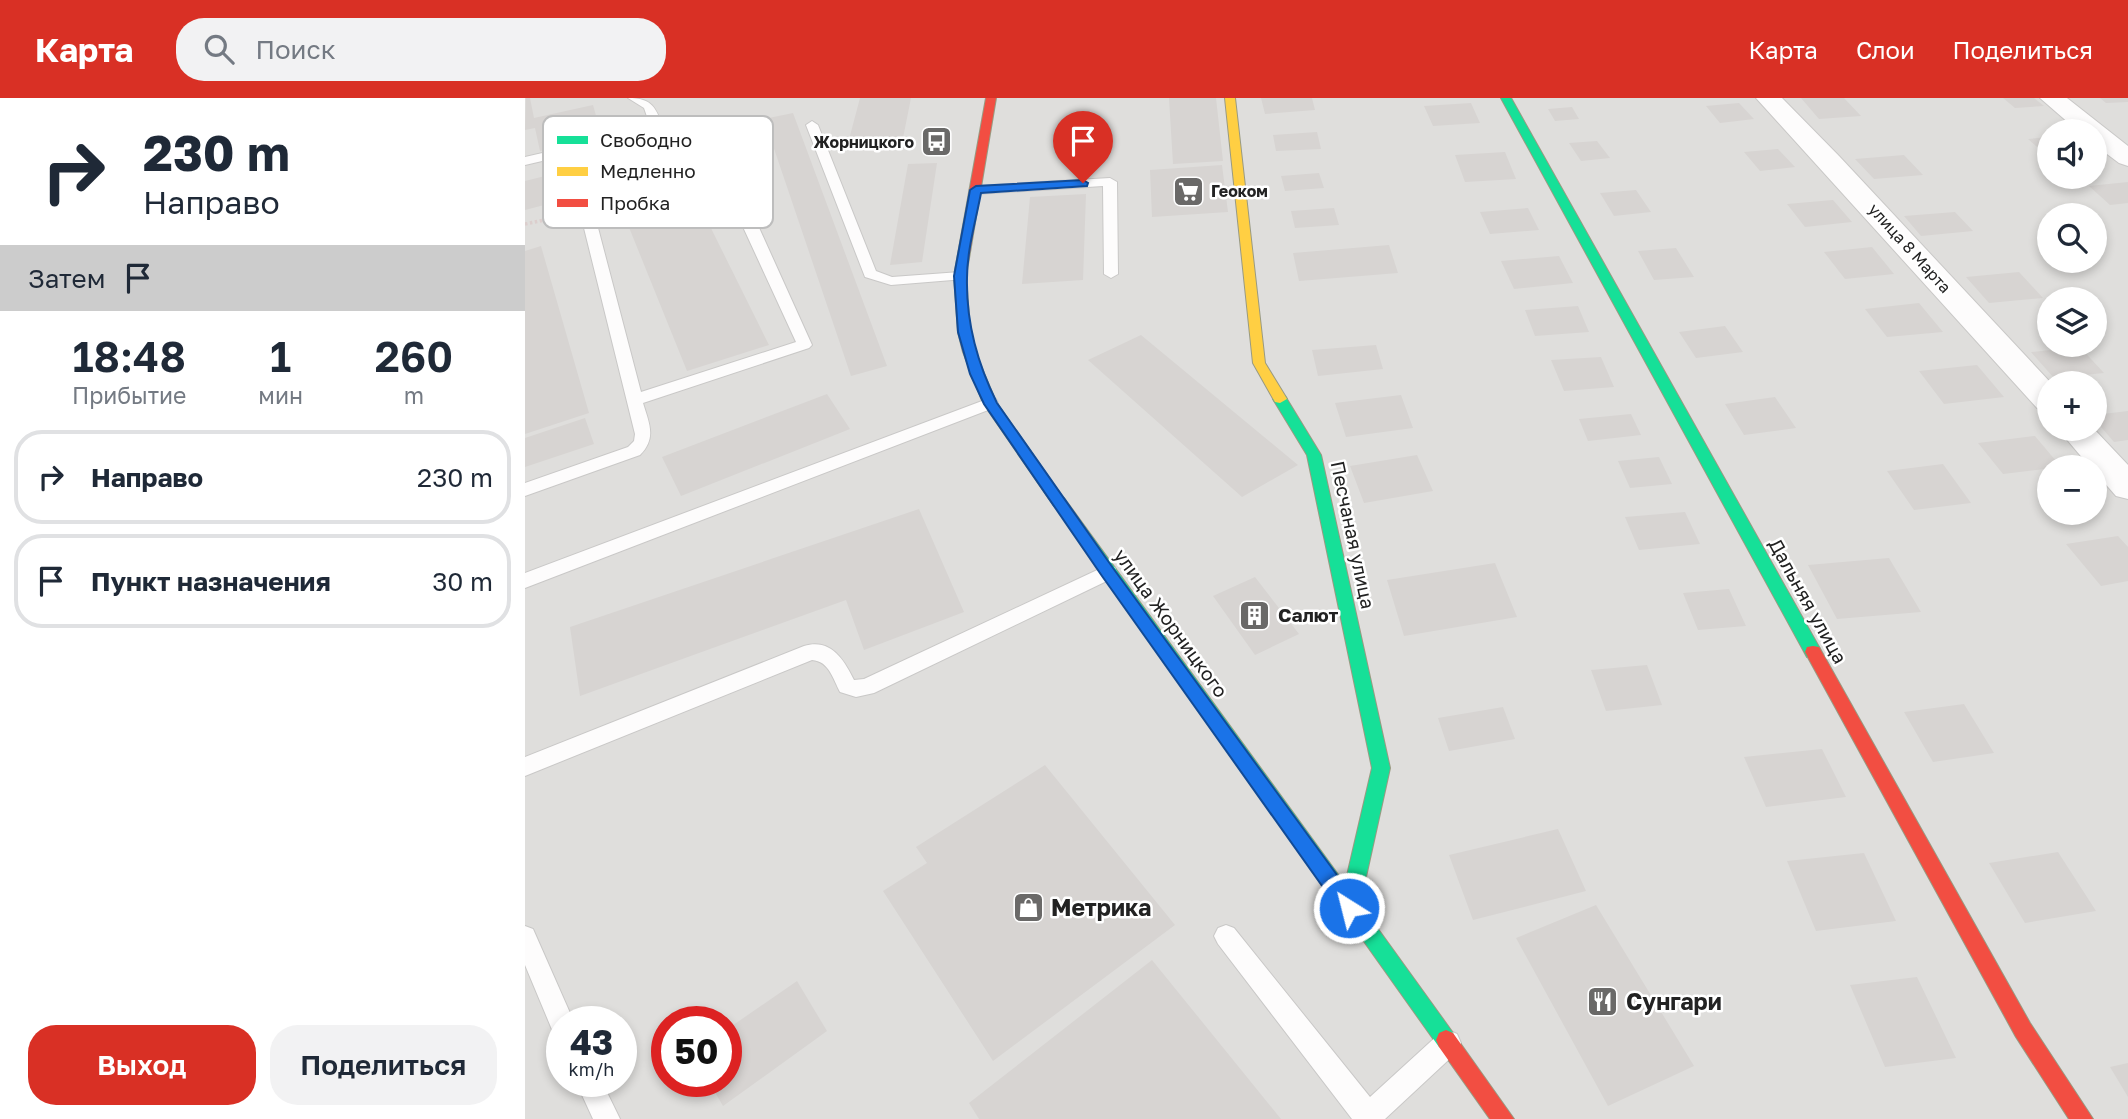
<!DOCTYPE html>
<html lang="ru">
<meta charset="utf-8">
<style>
:root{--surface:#fff;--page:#f2f2f3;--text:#1f2937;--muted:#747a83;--line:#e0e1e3;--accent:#d93025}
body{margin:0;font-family:"Golos Text",sans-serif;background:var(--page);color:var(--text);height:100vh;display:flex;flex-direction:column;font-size:26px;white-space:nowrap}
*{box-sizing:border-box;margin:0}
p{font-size:23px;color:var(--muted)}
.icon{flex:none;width:38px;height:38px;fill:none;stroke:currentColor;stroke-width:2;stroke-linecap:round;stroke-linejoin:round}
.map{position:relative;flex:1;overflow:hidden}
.panel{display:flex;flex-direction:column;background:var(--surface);width:525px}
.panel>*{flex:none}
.banner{background:#fff;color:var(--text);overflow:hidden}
.fabs{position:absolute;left:1512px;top:21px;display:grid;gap:14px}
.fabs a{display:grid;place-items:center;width:70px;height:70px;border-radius:50%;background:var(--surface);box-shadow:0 4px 10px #0003;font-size:35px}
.speed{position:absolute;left:21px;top:908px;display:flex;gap:14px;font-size:35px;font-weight:700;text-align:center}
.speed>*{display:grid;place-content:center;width:91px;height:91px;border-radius:50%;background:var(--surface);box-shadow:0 4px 10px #0003;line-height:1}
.speed small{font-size:18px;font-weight:400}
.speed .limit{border:10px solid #d22;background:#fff;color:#111}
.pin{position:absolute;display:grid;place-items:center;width:60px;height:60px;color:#fff;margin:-72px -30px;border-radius:50% 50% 50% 0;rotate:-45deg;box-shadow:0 0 7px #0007}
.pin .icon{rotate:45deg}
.me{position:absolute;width:77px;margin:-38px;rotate:324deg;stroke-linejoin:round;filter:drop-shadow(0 0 5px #0008)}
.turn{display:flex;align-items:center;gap:24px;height:147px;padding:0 28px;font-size:32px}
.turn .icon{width:91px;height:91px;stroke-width:2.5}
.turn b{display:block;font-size:49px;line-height:60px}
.then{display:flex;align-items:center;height:66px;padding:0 28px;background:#0003;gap:14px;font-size:26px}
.eta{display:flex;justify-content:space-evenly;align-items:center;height:119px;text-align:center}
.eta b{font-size:42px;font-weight:600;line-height:49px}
.button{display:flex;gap:14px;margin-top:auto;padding:14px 28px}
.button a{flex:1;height:80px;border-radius:28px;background:var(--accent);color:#fff;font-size:28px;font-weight:600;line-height:80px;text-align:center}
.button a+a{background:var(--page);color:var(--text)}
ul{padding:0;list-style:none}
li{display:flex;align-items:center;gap:21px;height:94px;margin:0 14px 10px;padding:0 14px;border:4px solid var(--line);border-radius:28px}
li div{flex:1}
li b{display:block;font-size:26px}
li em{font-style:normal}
header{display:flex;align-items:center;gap:42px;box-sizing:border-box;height:98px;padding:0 35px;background:var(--accent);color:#fff}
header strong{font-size:33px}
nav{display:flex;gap:38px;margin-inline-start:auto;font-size:24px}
.search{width:490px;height:63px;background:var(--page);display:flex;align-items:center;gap:18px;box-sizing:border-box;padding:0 24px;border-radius:28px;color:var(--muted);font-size:26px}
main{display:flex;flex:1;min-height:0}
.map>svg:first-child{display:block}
.residential{fill:#dfdedc;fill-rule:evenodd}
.building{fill:#d7d4d2}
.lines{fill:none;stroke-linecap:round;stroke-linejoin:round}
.lane-casing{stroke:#c9c8c7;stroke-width:2}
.street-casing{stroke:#c9c8c7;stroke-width:2}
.fast-casing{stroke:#999a82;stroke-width:2}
.slow-casing{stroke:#999a82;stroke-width:2}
.jam-casing{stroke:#999a82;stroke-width:2}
.path{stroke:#dccecd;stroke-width:3.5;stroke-dasharray:2.5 2.5;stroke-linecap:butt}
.lane{fill:#fdfcfc;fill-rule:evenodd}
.street{fill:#fdfcfc;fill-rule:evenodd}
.fast{fill:#16e098;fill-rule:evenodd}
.slow{fill:#ffcf43;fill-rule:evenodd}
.jam{fill:#f24e42;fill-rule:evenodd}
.route{fill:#1a73e8;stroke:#114b97;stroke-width:2}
.labels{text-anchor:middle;stroke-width:5;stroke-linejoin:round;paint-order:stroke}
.far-poi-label{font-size:16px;font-weight:bold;fill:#222;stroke:#fff;text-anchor:end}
.far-street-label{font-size:16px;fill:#222;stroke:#fff}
.street-label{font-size:19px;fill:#222;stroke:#fff}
.poi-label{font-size:19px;font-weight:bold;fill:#222;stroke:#fff;text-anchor:start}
.near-poi-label{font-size:23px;font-weight:bold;fill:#222;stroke:#fff;text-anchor:start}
.key{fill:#fff;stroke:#bdbdbd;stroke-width:2}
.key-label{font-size:19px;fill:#222}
</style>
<header>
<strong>Карта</strong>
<div class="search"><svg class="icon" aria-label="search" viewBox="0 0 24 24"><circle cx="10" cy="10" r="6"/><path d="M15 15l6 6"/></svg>Поиск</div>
<nav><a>Карта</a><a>Слои</a><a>Поделиться</a></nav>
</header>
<main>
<section class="panel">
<div class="banner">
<div class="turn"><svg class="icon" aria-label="right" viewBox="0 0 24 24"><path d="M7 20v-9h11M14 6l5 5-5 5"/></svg><div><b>230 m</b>Направо</div></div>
<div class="then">Затем<svg class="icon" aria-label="arrive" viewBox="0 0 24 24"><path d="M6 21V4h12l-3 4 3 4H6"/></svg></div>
</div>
<div class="eta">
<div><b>18:48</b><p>Прибытие</p></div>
<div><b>1</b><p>мин</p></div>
<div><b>260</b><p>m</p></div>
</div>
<ul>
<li><svg class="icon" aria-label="right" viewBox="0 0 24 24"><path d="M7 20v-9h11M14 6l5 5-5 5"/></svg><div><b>Направо</b></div><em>230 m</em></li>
<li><svg class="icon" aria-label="arrive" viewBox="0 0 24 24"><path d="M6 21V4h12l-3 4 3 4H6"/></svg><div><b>Пункт назначения</b></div><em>30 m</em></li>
</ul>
<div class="button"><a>Выход</a><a>Поделиться</a></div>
</section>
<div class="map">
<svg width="1603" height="1021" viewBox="0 0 1603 1021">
<rect width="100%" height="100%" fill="#f0eeeb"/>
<!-- residential -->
<path class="residential" d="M0 0H1603V1021H0ZM1524 33H1570V79H1524ZM1524 117H1570V163H1524ZM1524 201H1570V247H1524ZM1524 285H1570V331H1524ZM1524 369H1570V415H1524ZM37 924H96V984H37ZM142 924H201V984H142Z"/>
<!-- building -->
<path class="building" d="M1 0H5L9 20 68 7 77 39 15 53 10 30 0 32Z
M335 0H386L377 45 322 49Z
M644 0H691L698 63 648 66Z
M736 0H787L790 12 740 16Z
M1276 0H1319L1336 18 1294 21Z
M1478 0H1509L1519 8 1490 10Z
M1575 0H1603V4L1581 5Z
M946 5 955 25 908 28 899 8Z
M1214 5 1229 21 1195 25 1181 8Z
M1047 9 1054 21 1030 23 1023 11Z
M268 15 362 268 326 278 239 21Z
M792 34 796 51 751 53 748 37Z
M180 38 192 62 0 112V83Z
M1524 39V56H1520L1503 41Z
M1072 43 1085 60 1056 63 1044 45Z
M1253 51 1270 69 1235 73 1219 54Z
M980 54 991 81 940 84 930 57Z
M1379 57 1398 77 1349 81 1330 61Z
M412 65 397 164 365 167 383 66Z
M697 67 703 114 627 119 625 72Z
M794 75 799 90 760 93 756 78Z
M1603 84V105L1585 107 1564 88Z
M1111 92 1126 114 1089 118 1075 95Z
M561 96 558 182 497 186 505 99Z
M170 98 244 247 162 273 99 117Z
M1308 102 1327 124 1280 129 1262 106Z
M809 110 814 127 770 130 766 113Z
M1003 110 1014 132 965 136 955 114Z
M1430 114 1448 133 1396 138 1379 118Z
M864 147 873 175 774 183 768 155Z
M16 148 64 315 0 336V153Z
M1347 149 1369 176 1320 181 1299 154Z
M1151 150 1169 179 1129 182 1113 153Z
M1034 158 1048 185 989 191 976 163Z
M1494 174 1518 200 1464 205 1441 179Z
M1394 205 1418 234 1362 239 1340 211Z
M1053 208 1064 234 1010 238 1000 212Z
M1200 228 1218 254 1171 260 1154 234Z
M616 237 773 367 717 399 563 262Z
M851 247 858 271 793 278 787 252Z
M1555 249 1579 275 1529 280 1506 254Z
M1076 259 1089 289 1039 293 1026 262Z
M1452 267 1479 299 1419 306 1394 273Z
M302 296 325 331 156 398 137 359Z
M876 297 888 330 821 339 810 305Z
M1250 299 1271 330 1219 337 1200 306Z
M1603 313V342L1589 344 1570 322V317Z
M1106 316 1116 337 1063 343 1054 321Z
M60 320 69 346 0 369V340Z
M1510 338 1536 369 1478 376 1453 345Z
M892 357 908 393 839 405 825 368Z
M1134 359 1147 386 1105 390 1093 363Z
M1418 366 1446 405 1389 412 1362 373Z
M394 411 439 514 339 552 321 502 55 598 45 529Z
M1160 414 1175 446 1114 452 1100 419Z
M1593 438 1603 449V483L1576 488 1541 446Z
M1364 460 1396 514 1312 521 1283 467Z
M970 465 992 519 879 538 862 482Z
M730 479 774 536 730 557 688 498Z
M1204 491 1221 528 1173 532 1158 495Z
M1122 567 1137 607 1081 613 1066 572Z
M1439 606 1469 655 1408 664 1379 614Z
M978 609 990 641 924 653 913 620Z
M1297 651 1321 699 1241 709 1219 659Z
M520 667 650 827 468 963 358 793 402 765 391 749Z
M1033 731 1061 793 948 822 924 757Z
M1533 754 1571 813 1500 825 1464 765Z
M1339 755 1371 823 1291 833 1262 763Z
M1071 807 1169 968 1083 1008 991 840Z
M627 862 756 1021H454L444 1005Z
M1392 879 1431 960 1360 969 1325 887Z
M272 883 302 933 198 1008 184 984H201V932Z
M1603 965V999L1585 969Z"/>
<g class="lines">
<defs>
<path id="lane" d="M103 0C128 0 131 10 139 32L137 35 0 67V59L126 30 119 10Z
M287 23 293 27 351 173 367 179 435 174 440 175 442 178 440 181 366 187 340 179 281 27Z
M585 80 592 84 593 176 586 180 579 176 578 88 451 96 444 92 451 88Z
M204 84 217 92 287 247 284 250 118 305C124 325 132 340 115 357L0 398V385L103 349 109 343 110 336 58 126 63 117 185 86ZM201 92 271 244 116 294 72 126 74 123Z
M465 300 471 301 473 305 471 309 0 490V475Z
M583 467 590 469 592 474 590 479 349 595 331 599 315 594C308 581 304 563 287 562L0 678V659L279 548C306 540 319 562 329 582L339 581Z
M701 827 709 830 845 999 914 936 923 932 932 936 936 945 932 954 860 1021H827L693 846 689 838 693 830Z
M0 828 8 831 49 924H37V937L28 934 0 867Z
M51 984H77L95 1021H68Z"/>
<path id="street" d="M1231 0H1257L1314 58 1526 285 1524 314 1512 310Z
M1515 0H1542L1603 48V68L1594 65 1570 47V33H1553Z
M1533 331H1569L1603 367V401L1591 398 1570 374V369H1565Z"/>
<path id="fast" d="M976 0H986L1294 549 1296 554 1294 559H1282Z
M755 297 760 298 796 357 865 670 835 806 928 935 931 942 928 949 921 952 914 949 527 404 529 400H539L820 786 847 670 782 357 748 301Z"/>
<path id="slow" d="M700 0H710L740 265 762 301 755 305 750 304 728 265Z"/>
<path id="jam" d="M461 0H471L441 178 445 234 450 254 471 304 541 404 534 409 529 408 458 305 438 254 433 234 429 178Z
M1288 548 1294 549 1505 925 1568 1021H1544L1491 939 1280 554 1282 549Z
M921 932 928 935 989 1021H965L914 949 911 942 914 935Z"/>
</defs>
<!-- lane casing -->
<use href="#lane" class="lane-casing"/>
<!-- street casing -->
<use href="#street" class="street-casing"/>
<!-- fast casing -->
<use href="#fast" class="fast-casing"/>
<!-- slow casing -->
<use href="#slow" class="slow-casing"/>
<!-- jam casing -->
<use href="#jam" class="jam-casing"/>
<!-- path -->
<path class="path" d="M0 126 43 117"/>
<!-- lane -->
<use href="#lane" class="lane"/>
<!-- street -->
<use href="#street" class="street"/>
<!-- fast -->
<use href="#fast" class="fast"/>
<!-- slow -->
<use href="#slow" class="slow"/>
<!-- jam -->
<use href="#jam" class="jam"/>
</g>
<!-- route -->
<path class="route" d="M558 82 563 85 562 88 456 95C451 122 442 152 442 180 441 224 452 265 472 305L588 470 831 803 834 810 831 816 824 819 817 816 577 478 459 306 445 276 433 234 429 178 445 92 451 88Z"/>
<!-- icons -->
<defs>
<symbol id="bus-square" viewBox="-11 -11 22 22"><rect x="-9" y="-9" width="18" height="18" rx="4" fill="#6a6968" stroke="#fff"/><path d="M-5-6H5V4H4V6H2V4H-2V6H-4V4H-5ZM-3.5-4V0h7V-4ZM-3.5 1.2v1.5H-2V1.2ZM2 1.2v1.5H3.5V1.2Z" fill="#fff"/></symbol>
<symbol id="supermarket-square" viewBox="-11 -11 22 22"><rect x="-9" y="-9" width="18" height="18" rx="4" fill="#6a6968" stroke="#fff"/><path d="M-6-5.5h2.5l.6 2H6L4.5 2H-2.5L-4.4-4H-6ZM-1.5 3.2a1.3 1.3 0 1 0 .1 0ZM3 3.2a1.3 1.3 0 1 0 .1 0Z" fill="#fff"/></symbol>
<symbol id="building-square" viewBox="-11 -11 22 22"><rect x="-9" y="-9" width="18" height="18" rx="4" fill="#6a6968" stroke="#fff"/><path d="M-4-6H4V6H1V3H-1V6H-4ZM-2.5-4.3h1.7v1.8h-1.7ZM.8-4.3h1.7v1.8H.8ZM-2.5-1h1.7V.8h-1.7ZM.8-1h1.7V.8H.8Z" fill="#fff"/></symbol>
<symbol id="shop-square" viewBox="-11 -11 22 22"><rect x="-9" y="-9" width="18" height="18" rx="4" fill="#6a6968" stroke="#fff"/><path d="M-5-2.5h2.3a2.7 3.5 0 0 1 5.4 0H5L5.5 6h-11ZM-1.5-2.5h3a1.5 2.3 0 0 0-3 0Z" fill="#fff"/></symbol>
<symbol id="restaurant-square" viewBox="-11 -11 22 22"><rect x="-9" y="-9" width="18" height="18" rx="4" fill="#6a6968" stroke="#fff"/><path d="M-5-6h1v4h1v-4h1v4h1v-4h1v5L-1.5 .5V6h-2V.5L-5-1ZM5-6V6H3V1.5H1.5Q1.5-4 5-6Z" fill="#fff"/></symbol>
</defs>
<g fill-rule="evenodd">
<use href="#bus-square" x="394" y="26" width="35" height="35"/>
<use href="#supermarket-square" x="646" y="76" width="35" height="35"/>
<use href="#building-square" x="712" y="500" width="35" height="35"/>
<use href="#shop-square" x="486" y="792" width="35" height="35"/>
<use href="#restaurant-square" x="1060" y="886" width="35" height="35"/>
</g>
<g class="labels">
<!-- far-poi labels -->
<g class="far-poi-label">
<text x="389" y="50">Жорницкого</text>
<text x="686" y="99" text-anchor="start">Геоком</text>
</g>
<!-- far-street labels -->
<g class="far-street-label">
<text transform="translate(1385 150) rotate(48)" y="6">улица 8 Марта</text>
</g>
<!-- street labels -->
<g class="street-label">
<text transform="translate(828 437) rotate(78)" y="7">Песчаная улица</text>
<text transform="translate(1283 503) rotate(61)" y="7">Дальняя улица</text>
<text transform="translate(646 525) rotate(54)" y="7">улица Жорницкого</text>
</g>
<!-- poi labels -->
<g class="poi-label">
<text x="753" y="524">Салют</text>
</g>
<!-- near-poi labels -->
<g class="near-poi-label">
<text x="526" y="818">Метрика</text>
<text x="1101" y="912">Сунгари</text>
</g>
</g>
<!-- legend -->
<rect x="18" y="18" width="230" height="112" rx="10" class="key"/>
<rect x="32" y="38" width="31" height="8" fill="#16e098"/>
<rect x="32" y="69" width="31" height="9" fill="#ffcf43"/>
<rect x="32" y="101" width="31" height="8" fill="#f24e42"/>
<g class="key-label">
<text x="75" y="49">Свободно</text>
<text x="75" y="80">Медленно</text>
<text x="75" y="112">Пробка</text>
</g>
</svg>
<div class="fabs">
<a><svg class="icon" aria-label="sound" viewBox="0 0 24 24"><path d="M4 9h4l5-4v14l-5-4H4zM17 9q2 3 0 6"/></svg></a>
<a><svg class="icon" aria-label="search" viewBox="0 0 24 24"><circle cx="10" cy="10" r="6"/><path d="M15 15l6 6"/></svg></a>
<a><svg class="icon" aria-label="layers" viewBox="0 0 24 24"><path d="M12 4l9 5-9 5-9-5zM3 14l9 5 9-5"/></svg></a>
<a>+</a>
<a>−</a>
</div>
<div class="speed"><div>43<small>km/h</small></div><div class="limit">50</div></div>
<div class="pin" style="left:558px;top:85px;background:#d93025"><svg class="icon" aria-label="arrive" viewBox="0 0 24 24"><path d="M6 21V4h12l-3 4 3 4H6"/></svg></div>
<svg class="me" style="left:824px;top:810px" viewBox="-20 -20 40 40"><circle r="17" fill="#1a73e8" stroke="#fff" stroke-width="3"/><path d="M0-11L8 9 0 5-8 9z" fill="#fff"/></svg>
</div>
</main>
